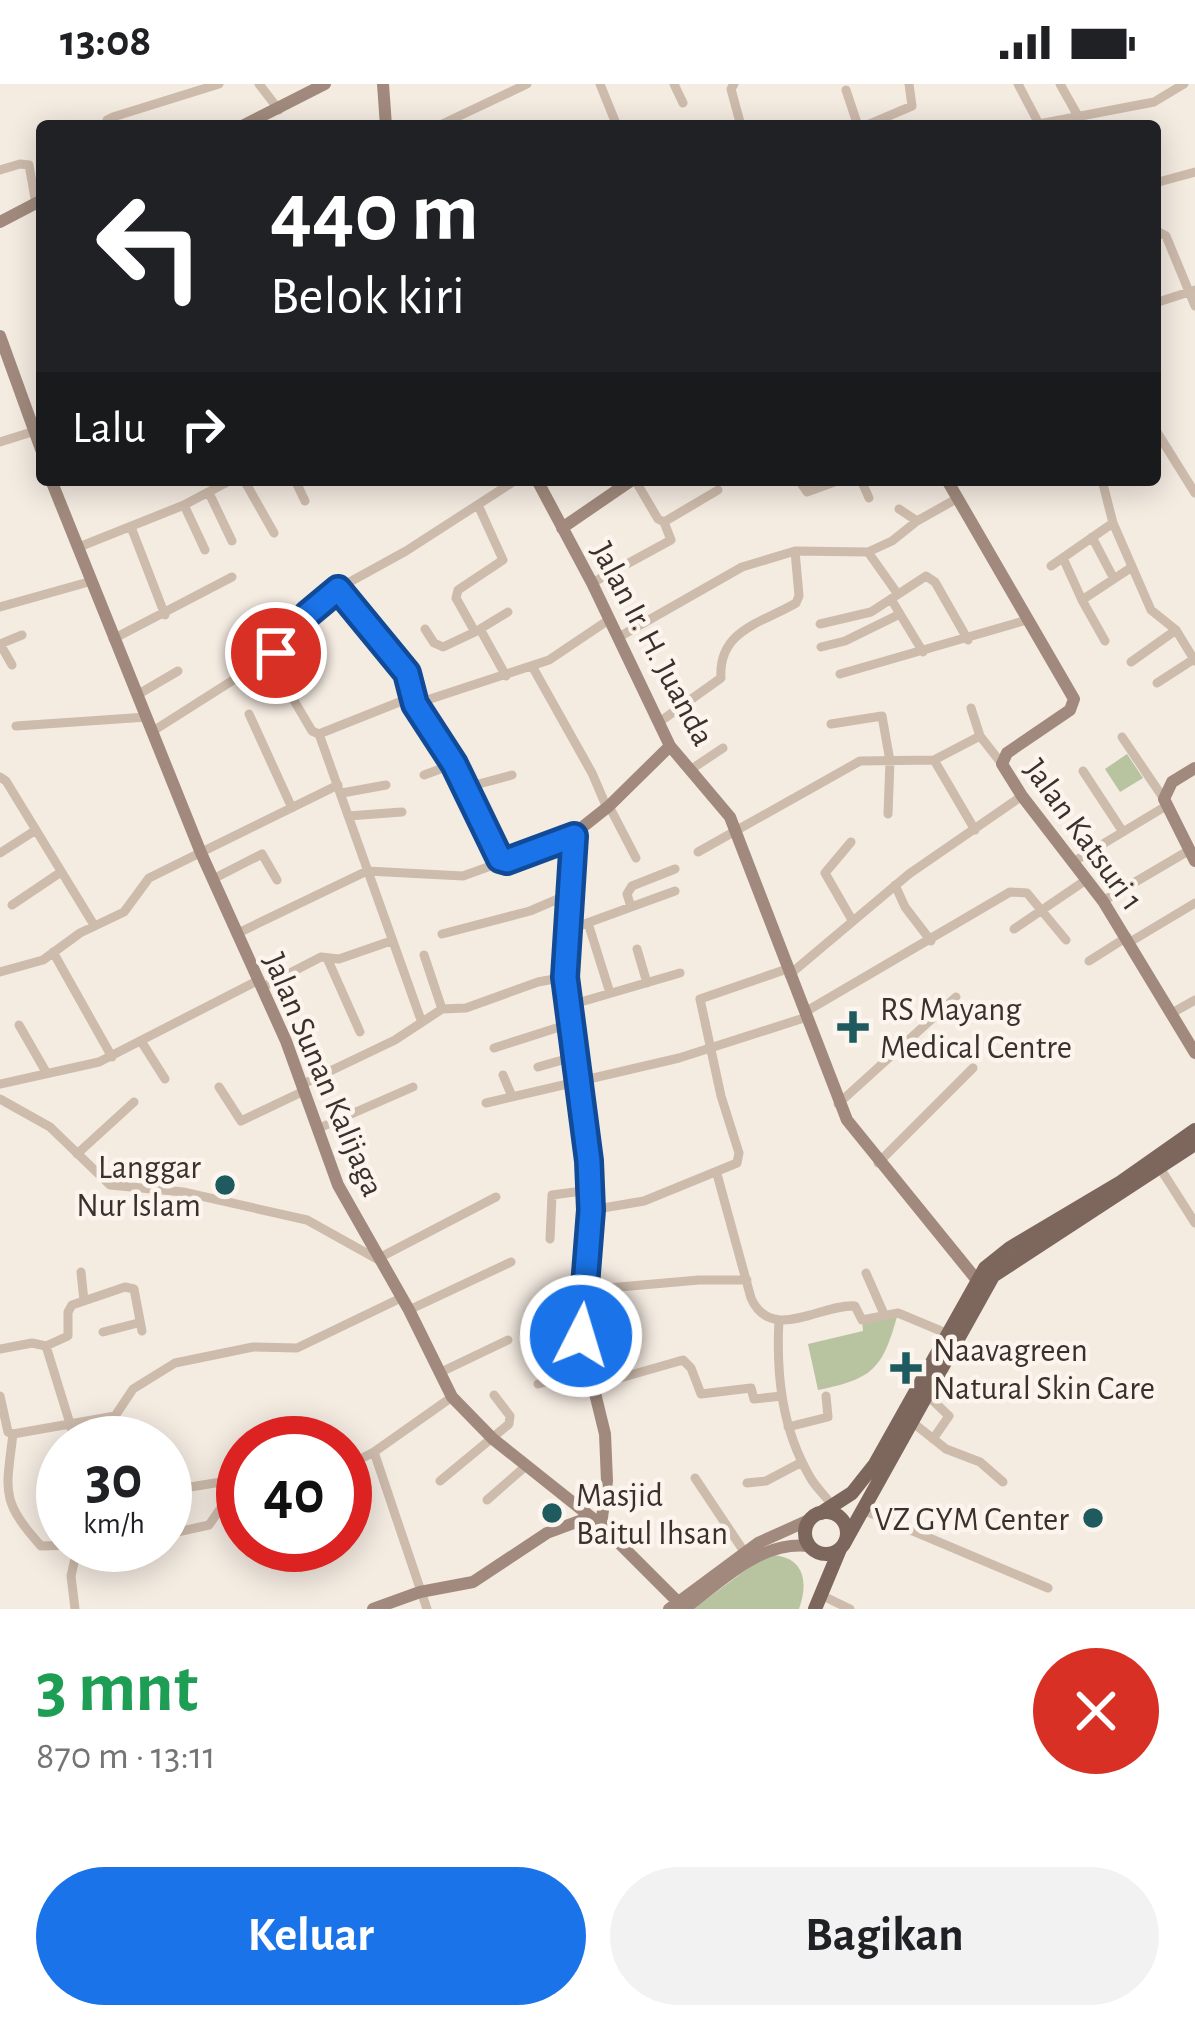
<!DOCTYPE html>
<html lang="id">
<meta charset="utf-8">
<style>
:root{--surface:#fff;--page:#f2f2f2;--text:#202124;--muted:#757577;--accent:#1a73e8}
body{margin:0;font-family:"Alegreya Sans",sans-serif;background:var(--page);color:var(--text);height:100vh;display:flex;flex-direction:column;font-size:45px;white-space:nowrap}
*{box-sizing:border-box;margin:0}
p{font-size:39px;color:var(--muted)}
.icon{flex:none;width:66px;height:66px;fill:none;stroke:currentColor;stroke-width:2;stroke-linecap:round;stroke-linejoin:round}
.map{position:relative;height:1525px;overflow:hidden}
.panel{display:flex;flex-direction:column;background:var(--surface);flex:1}
.panel>*{flex:none}
.top-card{position:absolute;left:36px;top:36px;width:1125px;height:366px;border-radius:12px;box-shadow:0 6px 30px #0003;background:#202124;color:#fff;overflow:hidden}
.speed{position:absolute;left:36px;top:1332px;display:flex;gap:24px;font-size:60px;font-weight:700;text-align:center}
.speed>*{display:grid;place-content:center;width:156px;height:156px;border-radius:50%;background:var(--surface);box-shadow:0 6px 30px #0003;line-height:1}
.speed small{font-size:30px;font-weight:400}
.speed .limit{border:18px solid #d22;background:#fff;color:#111}
.pin{position:absolute;display:grid;place-items:center;width:102px;height:102px;color:#fff;margin:-51px;border:6px solid #fff;border-radius:50%;box-shadow:0 3px 12px #0007}
.me{position:absolute;width:132px;margin:-66px;rotate:5deg;stroke-linejoin:round;filter:drop-shadow(0 0 9px #0008)}
.turn{display:flex;align-items:center;gap:42px;height:252px;padding:0 36px;font-size:54px}
.turn .icon{width:156px;height:156px;stroke-width:2.5}
.turn b{display:block;font-size:84px;line-height:102px}
.then{display:flex;align-items:center;height:114px;padding:0 36px;background:#0003;gap:24px;font-size:45px}
.round{display:grid;place-items:center;flex:none;width:126px;height:126px;border-radius:63px;background:var(--page)}
.overview{display:flex;align-items:center;justify-content:space-between;height:204px;padding:0 36px}
h1{font-size:72px;font-weight:700;line-height:90px;color:#1e9e55}
.cta{display:flex;gap:24px;margin-top:auto;padding:24px 36px}
.cta a{flex:1;height:138px;border-radius:72px;background:var(--accent);color:#fff;font-size:48px;font-weight:700;line-height:138px;text-align:center}
.cta a+a{background:var(--page);color:var(--text)}
.status{display:flex;justify-content:space-between;align-items:center;height:84px;padding:0 60px;background:var(--surface);direction:ltr}
.status svg{height:33px;fill:currentColor}
.map>svg:first-child{display:block}
.green{fill:#b8c4a0}
.lines{fill:none;stroke-linecap:round;stroke-linejoin:round}
.street{stroke:#cdbbac;stroke-width:9}
.secondary{stroke:#a18a7d;stroke-width:12}
.primary{stroke:#7d675c;stroke-width:14}
.route-casing{stroke:#114b97;stroke-width:30}
.route{stroke:#1a73e8;stroke-width:21}
.poi-dot{fill:#1f5a5e;stroke:#fbf5ee;stroke-width:4.5}
.labels{text-anchor:middle;stroke-width:9;stroke-linejoin:round;paint-order:stroke}
.street-label{font-size:33px;fill:#3b302b;stroke:#fbf5ee}
.poi-label{font-size:33px;fill:#3b302b;stroke:#fbf5ee;text-anchor:start}
</style>
<div class="status"><b>13:08</b><svg viewBox="0 0 49 12"><path d="M0 12V9h3v3zM5 12V6h3v6zM10 12V3h3v9zM15 12V0h3v12zM26 1h20v11H26zM47 4h2v5h-2z"/></svg></div>
<div class="map">
<svg width="1195" height="1525" viewBox="0 0 1195 1525">
<rect width="100%" height="100%" fill="#f4ebe1"/>
<!-- green -->
<path class="green" d="M1127 670 1143 694 1120 708 1105 685Z
M898 1229C883 1284 874 1295 818 1306L808 1260 863 1247 862 1236Z
M766 1471C802 1470 810 1494 799 1525H693Z"/>
<g class="lines">
<!-- street -->
<path class="street" d="M259 0 279 26
M600 0 617 42
M674 0 683 19
M734 0 731 5 741 42
M1018 0 1039 40 1154 18 1184 0
M1060 0 1078 32
M846 6 858 42
M110 42 107 36 113 33 219 0
M438 42 527 0
M865 42 912 22 909 0
M0 86 20 80 29 81 36 120
M1155 99 1195 88
M1155 146 1166 152 1195 222
M1155 219 1195 206
M1155 345 1195 409
M0 358 35 347
M244 396 274 449
M295 396 305 417
M799 396 807 408 840 396
M861 396 869 414
M1102 396 1113 439 1151 526 1176 546 1195 577
M209 409 232 457
M184 421 205 466
M478 421 503 476 458 506 456 514 475 548 480 545 506 592
M899 425 917 437
M664 438 718 406
M131 443 165 531
M1092 453 1114 495
M79 463 184 421 231 396
M868 468 897 509
M1063 474 1082 516
M1051 482 1113 439
M592 499 671 456 664 438 658 435 635 396
M337 505 407 589 415 620 454 680 503 777
M0 523 92 497
M900 530 923 568
M820 540 871 528 926 492 935 498 968 556
M425 545 434 559 443 563 475 548
M480 545 508 528
M619 553 742 483 795 467 868 468 892 457 917 437 958 414
M113 555 232 493
M1105 557 1082 516 1132 483
M821 563 845 557 900 530 891 515
M1131 578 1176 546
M12 581 0 560 22 551
M532 582 592 689 607 724
M840 590 1027 536
M1157 599 1194 575
M289 608 312 647 319 650 421 936
M137 611 178 587
M415 620 549 576 610 535
M971 624 980 652 1002 680
M249 630 292 724
M658 639 721 594C718 546 762 539 796 519L799 512 795 467
M831 640 882 632 890 677 888 730
M16 642 147 633
M153 647 276 569 308 530 337 505 406 467 516 396
M319 650 412 613
M1122 653 1164 715
M934 676 975 746
M690 686 723 664
M1083 687 1123 748
M424 691 454 680
M0 693 6 697 94 841
M464 704 512 691
M342 709 386 701
M609 722 636 774
M348 732 402 728
M851 758 825 789 852 836
M698 768 860 677 934 676 980 652
M0 769 36 746
M1073 778 1166 722
M213 795 262 770 277 796
M895 801 905 823 931 857
M1103 817 1188 767
M12 821 61 788
M631 823 627 810 632 802 675 785
M588 839 610 909
M1014 845 1086 796
M568 846 675 807
M236 850 367 787 463 792 574 752
M442 850 530 827 572 809
M1130 858 1195 819
M637 865 647 899
M53 868 112 973
M424 871 442 925
M327 874 360 948
M1089 877 1127 853
M0 888 43 876 80 849 124 828 149 794 338 701
M789 891 909 790 1022 712
M261 904 321 873 339 875 391 857
M567 922 680 889
M805 928 1010 808 1027 809 1066 856
M1172 929 1195 916
M19 941 46 988
M141 957 165 995
M494 964 569 940
M538 983 573 973
M503 991 511 1010
M0 1000 99 978 257 897
M301 1001 395 956 442 925 466 924 538 898 565 893
M219 1003 241 1037 304 1007
M0 1015 50 1043 110 1101 183 1108 307 1136 377 1175 496 1113
M486 1019 679 974 807 933
M838 1020 956 913
M317 1045 413 1003
M77 1070 134 1018
M878 1079 973 984
M1160 1084 1195 1139
M717 1090 751 1214C771 1260 823 1219 855 1222L862 1236 898 1229 946 1249
M591 1126 644 1117 737 1079 739 1069 721 1012 700 915 787 885
M550 1155 552 1111 590 1106
M81 1188 84 1217
M866 1189 884 1230
M585 1206 699 1196H747
M409 1226 511 1178
M779 1236C776 1291 782 1345 810 1393 816 1404 826 1412 833 1423
M103 1248 138 1239
M46 1262 68 1252V1228L72 1221 125 1203 134 1205 142 1247
M0 1265 32 1259 46 1262 76 1359
M439 1289 508 1256
M538 1300 588 1286
M592 1302 683 1276 691 1284 701 1310 751 1304 754 1315 782 1312
M927 1311 949 1332 933 1355
M0 1312 8 1348 13 1350 115 1332 133 1305 175 1279 253 1263 297 1264 403 1213
M104 1334 115 1359
M912 1338 946 1365 980 1378 1003 1398
M788 1343 828 1333 826 1312
M13 1350C6 1408 0 1416 41 1462L78 1461
M268 1359 269 1357
M374 1368 427 1525
M345 1383 374 1368 452 1313
M695 1394 745 1469
M440 1397 509 1340 510 1332 494 1311
M747 1399 766 1397 802 1378
M165 1407 240 1395
M487 1416 527 1381
M863 1426 1048 1504
M165 1430 177 1448 209 1441 243 1392
M821 1511 850 1525
M75 1525 71 1492 78 1461"/>
<!-- secondary -->
<path class="secondary" d="M383 0 386 42
M242 42 325 0
M0 138 42 116
M0 252 42 368
M51 396 201 769 286 957 338 1101 409 1226 452 1313 493 1355 601 1441 678 1518
M537 396 592 499 670 662 730 733 847 1036 976 1195
M947 396 1074 615 1070 626 1007 669 1002 680 1022 712 1103 817 1195 969
M562 444 632 396
M1195 684 1172 698 1164 715 1195 777
M601 1441 607 1397 605 1350 581 1252 591 1126 589 1077 565 893 572 757 575 749 609 722 670 662
M373 1525 420 1508 473 1498 547 1449 590 1433
M669 1525 758 1459 809 1436
M684 1525C721 1498 759 1457 808 1462"/>
<!-- primary -->
<path class="primary" d="M805 1449a21 21 0 1 1 42 0a21 21 0 1 1-42 0Z
M821 1429 852 1409 875 1380 985 1184 1010 1164 1121 1098 1195 1046
M846 1456 993 1192 1195 1060
M815 1525 840 1465"/>
</g>
<g class="lines">
<defs>
<path id="route" d="M276 569 308 530 338 505 407 589 415 620 454 680 500 775 507 777 574 752 565 893 589 1077 591 1126 581 1252"/>
</defs>
<!-- route casing -->
<use href="#route" class="route-casing"/>
<!-- route -->
<use href="#route" class="route"/>
</g>
<!-- markers -->
<g class="poi-dot">
<path d="M847 925h12v12h12v12h-12v12h-12v-12h-12v-12h12z"/>
<circle cx="225" cy="1101" r="12"/>
<path d="M900 1266h12v12h12v12h-12v12h-12v-12h-12v-12h12z"/>
<circle cx="552" cy="1429" r="12"/>
<circle cx="1093" cy="1434" r="12"/>
</g>
<g class="labels">
<!-- street labels -->
<g class="street-label">
<text transform="translate(654 559) rotate(62)" y="12">Jalan Ir. H. Juanda</text>
<text transform="translate(1085 750) rotate(54)" y="12">Jalan Katsuri 1</text>
<text transform="translate(325 990) rotate(67)" y="12">Jalan Sunan Kalijaga</text>
</g>
<!-- poi labels -->
<g class="poi-label">
<text x="880" y="936">RS Mayang<tspan x="880" dy="38">Medical Centre</tspan></text>
<text x="201" y="1094" text-anchor="end">Langgar<tspan x="201" dy="38">Nur Islam</tspan></text>
<text x="933" y="1277">Naavagreen<tspan x="933" dy="38">Natural Skin Care</tspan></text>
<text x="576" y="1422">Masjid<tspan x="576" dy="38">Baitul Ihsan</tspan></text>
<text x="1069" y="1446" text-anchor="end">VZ GYM Center</text>
</g>
</g>
</svg>
<div class="speed"><div>30<small>km/h</small></div><div class="limit">40</div></div>
<div class="pin" style="left:276px;top:569px;background:#d93025"><svg class="icon" aria-label="arrive" viewBox="0 0 24 24"><path d="M6 21V4h12l-3 4 3 4H6"/></svg></div>
<svg class="me" style="left:581px;top:1252px" viewBox="-20 -20 40 40"><circle r="17" fill="#1a73e8" stroke="#fff" stroke-width="3"/><path d="M0-11L8 9 0 5-8 9z" fill="#fff"/></svg>
<div class="top-card">
<div class="turn"><svg class="icon" aria-label="left" viewBox="0 0 24 24"><path d="M17 20v-9H6M10 6l-5 5 5 5"/></svg><div><b>440 m</b>Belok kiri</div></div>
<div class="then">Lalu<svg class="icon" aria-label="right" viewBox="0 0 24 24"><path d="M7 20v-9h11M14 6l5 5-5 5"/></svg></div>
</div>
</div>
<section class="panel">
<div class="overview"><div><h1>3 mnt</h1><p>870 m · 13:11</p></div><a class="round" style="background:#d93025;color:#fff"><svg class="icon" aria-label="close" viewBox="0 0 24 24"><path d="M6 6l12 12M18 6L6 18"/></svg></a></div>
<div class="cta"><a>Keluar</a><a>Bagikan</a></div>
</section>
